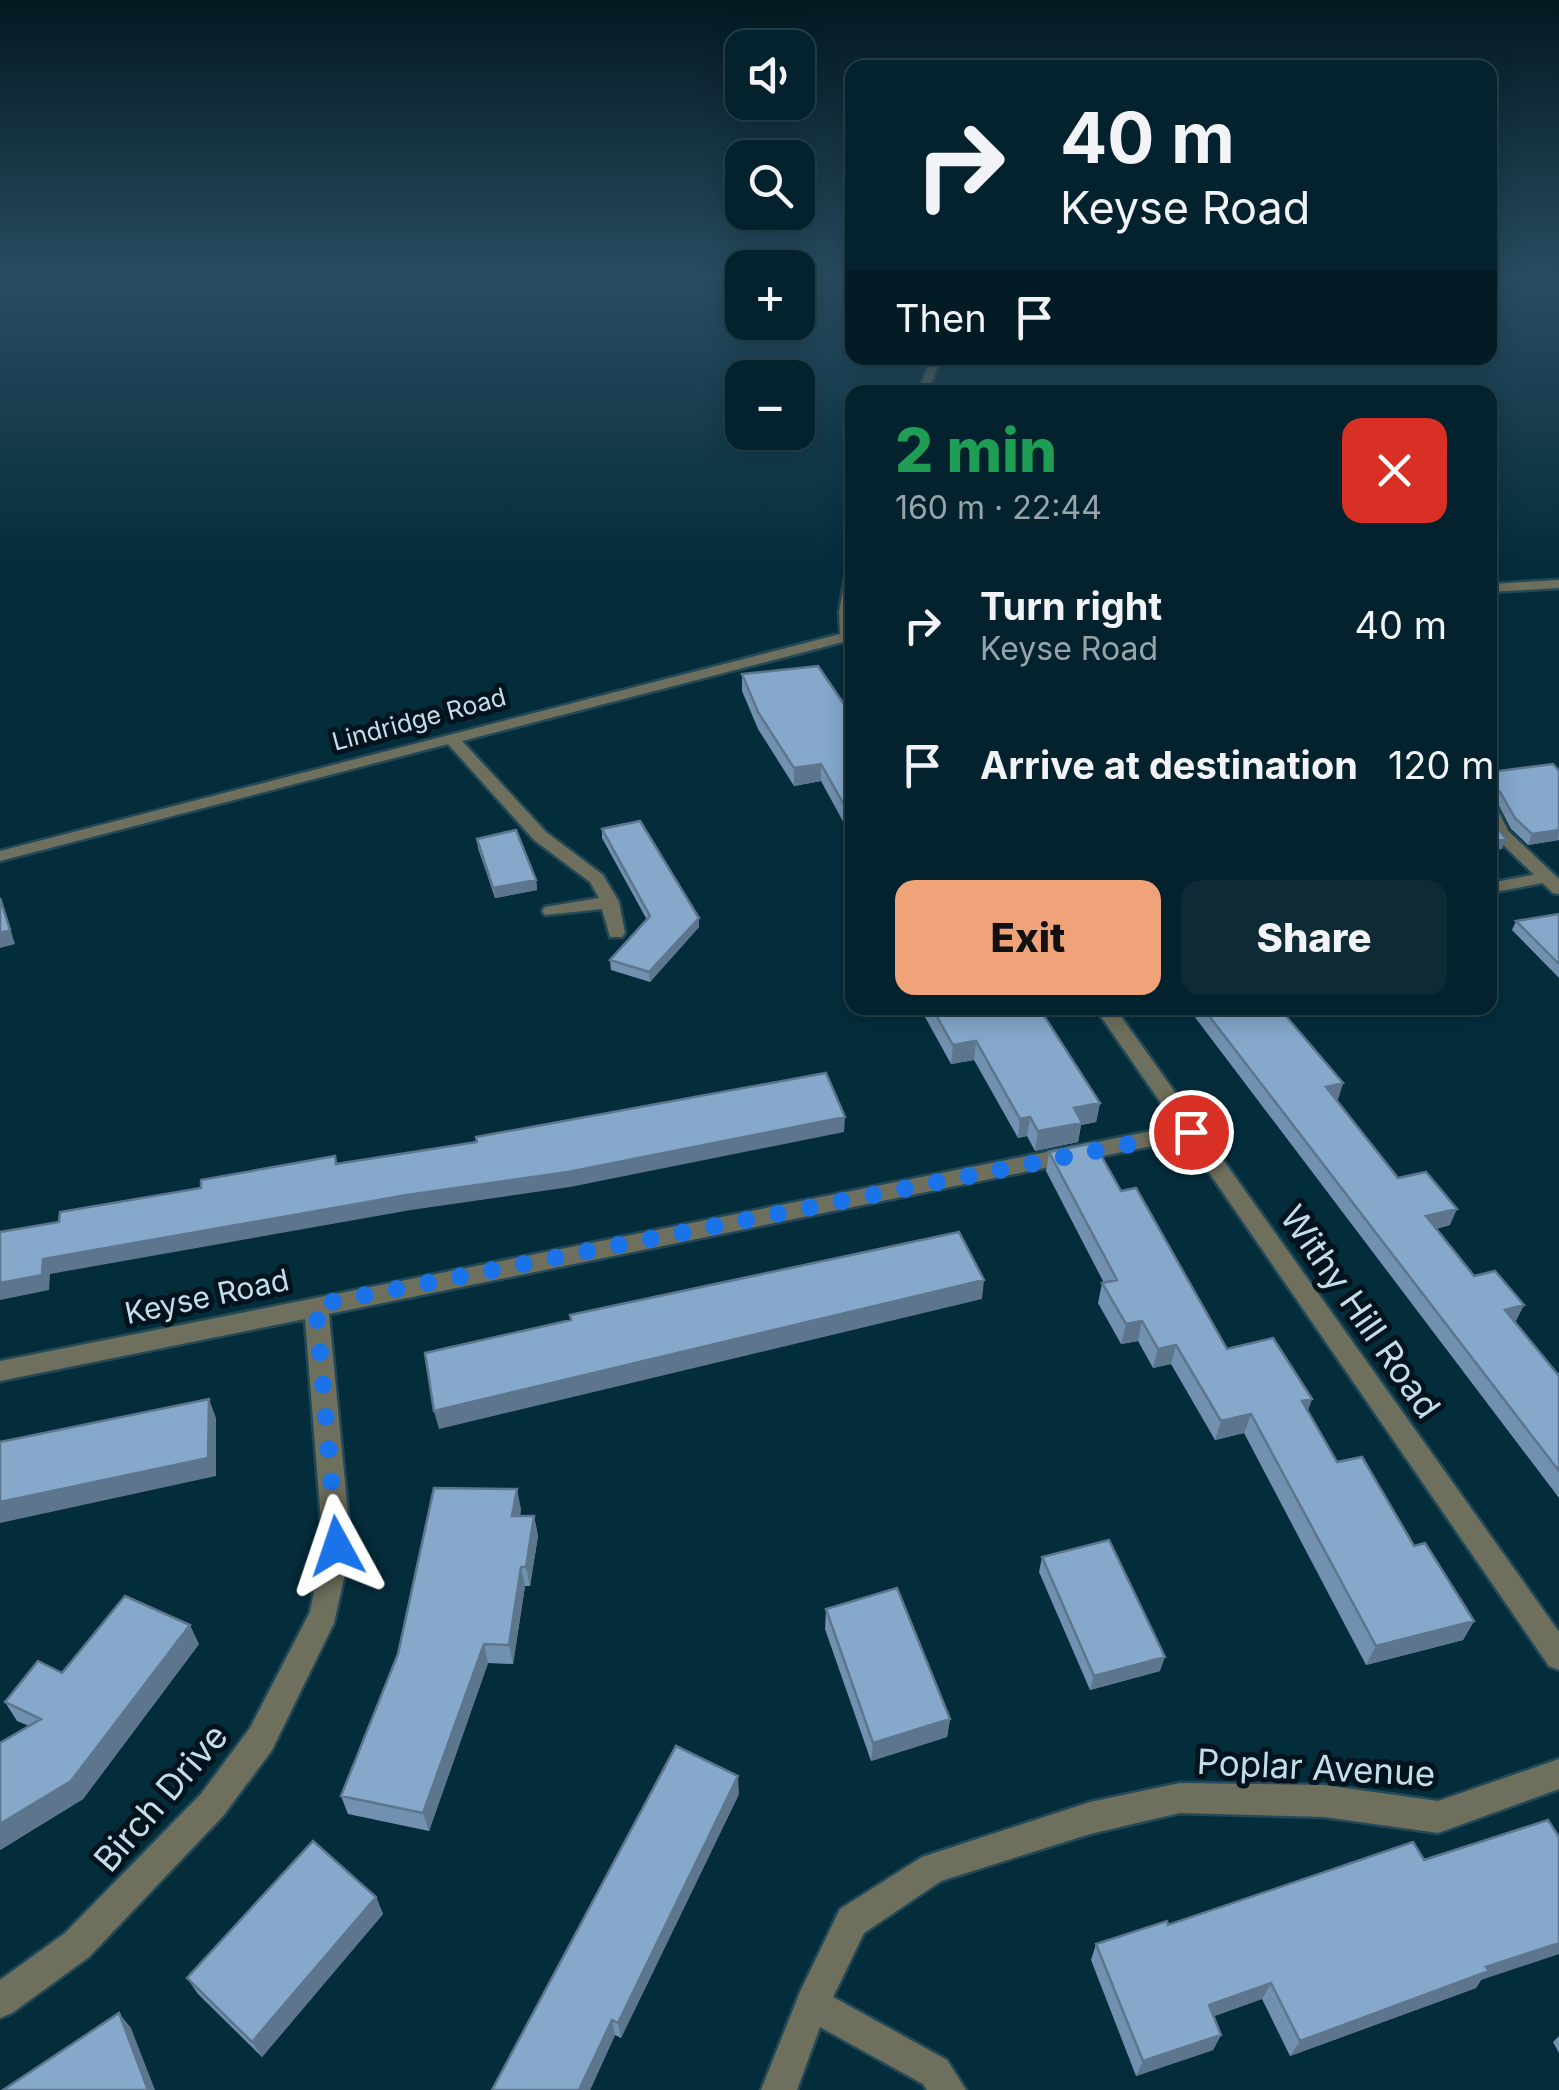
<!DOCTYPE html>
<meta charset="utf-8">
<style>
:root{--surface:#03222d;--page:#0d2a35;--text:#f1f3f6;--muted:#97a4aa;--line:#243f49;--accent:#f0a279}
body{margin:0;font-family:Inter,sans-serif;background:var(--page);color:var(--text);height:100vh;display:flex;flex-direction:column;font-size:38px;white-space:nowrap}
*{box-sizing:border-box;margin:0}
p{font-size:32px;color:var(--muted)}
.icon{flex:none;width:55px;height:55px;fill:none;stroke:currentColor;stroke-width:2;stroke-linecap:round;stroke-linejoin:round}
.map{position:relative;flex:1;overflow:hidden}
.sheet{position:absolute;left:845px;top:385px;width:652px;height:630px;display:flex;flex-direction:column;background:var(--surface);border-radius:20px;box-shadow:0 5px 25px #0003,0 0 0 2px var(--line)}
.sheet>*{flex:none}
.guide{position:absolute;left:845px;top:60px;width:652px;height:305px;border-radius:20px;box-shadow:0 5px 25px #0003,0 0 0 2px var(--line);background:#03222d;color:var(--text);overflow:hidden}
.fabs{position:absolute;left:725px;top:30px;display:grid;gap:20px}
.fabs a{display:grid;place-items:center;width:90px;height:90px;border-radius:20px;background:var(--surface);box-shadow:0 5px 25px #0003,0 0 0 2px var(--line);font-size:50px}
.pin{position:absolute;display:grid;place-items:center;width:85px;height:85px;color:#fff;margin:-42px;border:5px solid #fff;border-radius:50%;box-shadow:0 2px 10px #0007}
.me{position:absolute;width:110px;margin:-55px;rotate:355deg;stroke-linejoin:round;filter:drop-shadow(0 0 8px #0008)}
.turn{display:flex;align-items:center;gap:35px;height:210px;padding:0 50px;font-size:45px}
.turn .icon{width:130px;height:130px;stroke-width:2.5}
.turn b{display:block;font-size:70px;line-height:85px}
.then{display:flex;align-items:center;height:95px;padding:0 50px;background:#0003;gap:20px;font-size:38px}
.round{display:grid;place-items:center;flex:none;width:105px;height:105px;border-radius:20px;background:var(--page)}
.overview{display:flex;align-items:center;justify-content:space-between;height:170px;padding:0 50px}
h1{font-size:60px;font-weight:800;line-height:75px;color:#1e9e55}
.action{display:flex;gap:20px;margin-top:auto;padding:20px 50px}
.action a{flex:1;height:115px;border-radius:20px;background:var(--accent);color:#111;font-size:40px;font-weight:800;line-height:115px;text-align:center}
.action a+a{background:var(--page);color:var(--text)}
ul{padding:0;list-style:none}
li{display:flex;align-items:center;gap:30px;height:140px;padding:0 50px}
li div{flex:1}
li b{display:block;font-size:38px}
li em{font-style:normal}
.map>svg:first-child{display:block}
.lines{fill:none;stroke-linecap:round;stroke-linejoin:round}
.lane-casing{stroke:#234958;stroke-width:5}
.street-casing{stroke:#234958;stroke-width:5}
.lane{fill:#6e6f5c;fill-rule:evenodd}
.street{fill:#6e6f5c;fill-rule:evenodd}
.wall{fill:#7290af}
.shaded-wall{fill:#5d768e}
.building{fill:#85a8cb;stroke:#5d768e;stroke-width:2.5}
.route{stroke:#1a73e8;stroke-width:18;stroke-dasharray:0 32.4}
.labels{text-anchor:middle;stroke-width:10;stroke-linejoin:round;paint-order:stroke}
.far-street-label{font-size:25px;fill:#c3dde9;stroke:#01131c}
.street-label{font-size:30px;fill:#c3dde9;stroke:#01131c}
.near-street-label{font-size:35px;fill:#c3dde9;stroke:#01131c}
</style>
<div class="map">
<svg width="1559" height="2090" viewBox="0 0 1559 2090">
<rect width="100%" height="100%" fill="#042d3c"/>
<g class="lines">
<defs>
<path id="lane" d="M1547 872 1556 877 1553 881 1490 893V883Z"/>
<path id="street" d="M931 358H941L928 392H918Z
M852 574V649L847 648 843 642 462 741 546 832 603 875 619 902 625 933 622 937H610L602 909 545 915 542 911 545 907 599 898 590 882 534 840 448 744 0 861V851L840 634 839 612 845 578Z
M1559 580V588L1490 592V584Z
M1490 805 1496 806 1508 831 1559 879V894L1553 893 1495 837 1490 828Z
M1095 1008H1115L1559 1632V1670L1549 1666 1186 1139 329 1314 351 1546 334 1623 272 1750 223 1816 89 1957 12 2013 0 2018V1980L65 1933 201 1794 250 1728 310 1612 323 1546 305 1319 0 1381V1361L1177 1126Z
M1559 1759V1789L1438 1833 1324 1817 1180 1813 1090 1834 941 1881 864 1933 833 1997 947 2060 966 2090H927L923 2084 820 2027 797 2090H761L800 1992 840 1909 922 1857 1090 1802 1180 1783 1324 1785 1438 1801Z"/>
</defs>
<!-- lane casing -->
<use href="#lane" class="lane-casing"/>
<!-- street casing -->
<use href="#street" class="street-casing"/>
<!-- lane -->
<use href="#lane" class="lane"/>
<!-- street -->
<use href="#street" class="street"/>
</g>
<!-- wall -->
<path class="wall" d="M742 674 852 716V830L851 827H846L821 781 794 786 758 729 742 691Z
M1559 771V840L1528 845 1511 829 1497 802 1490 804V772Z
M602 829 699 918V927L650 982 611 970 610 960 647 920 602 838Z
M477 839 536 880 537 890 495 898 478 848Z
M1559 914V978L1512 930 1516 921Z
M920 1008H1039L1100 1103 1096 1122 1081 1125 1078 1142 1035 1151 1027 1136 1018 1138 974 1060 951 1064Z
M1192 1008H1279L1343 1083 1338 1099 1336 1100 1398 1178 1450 1225 1436 1229 1474 1276 1516 1321 1515 1322 1559 1376V1498L1191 1012Z
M1049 1152 1121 1191 1227 1349 1312 1399 1308 1410 1337 1462 1414 1546 1474 1621 1463 1640 1366 1665 1244 1433 1215 1440 1171 1364 1153 1368 1138 1341 1121 1344 1098 1303 1102 1283H1104L1046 1171Z
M521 1509 520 1516H534L538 1536 530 1586H525L513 1664 488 1663 429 1831 348 1814 341 1796Z
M1042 1557 1160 1671 1090 1690 1039 1572Z
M826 1609 950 1719 947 1737 871 1761 825 1629Z
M199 1644 83 1799 0 1850V1743L29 1726 17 1721 5 1702 62 1673Z
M739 1794 621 2038 615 2035 590 2090H492Z
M376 1897 383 1914 262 2057 198 1994 187 1978Z
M1168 1925 1481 1980 1476 1988 1290 2056 1262 1999 1214 2016 1221 2035 1213 2050 1136 2076 1091 1960 1096 1944Z
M1559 2036V2053L1553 2042Z"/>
<!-- shaded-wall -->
<path class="shaded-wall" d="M821 764V781L794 786V768Z
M1500 792 1497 802 1490 804V795Z
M851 809V827H846L847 810Z
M1559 830 1558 840 1528 845 1532 834Z
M1506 839 1502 849 1490 851V841Z
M536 880 537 890 495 898 493 888Z
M0 897 15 944 0 948Z
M699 918V927L650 982 649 972Z
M976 1041 974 1060 951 1064 953 1045Z
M1343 1083 1338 1099 1321 1102 1326 1087Z
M1100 1103 1096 1122 1081 1125 1078 1142 1035 1151 1038 1131 1074 1108Z
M845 1117 844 1132 570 1187 411 1210 50 1274 49 1290 0 1300V1283L43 1259Z
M1030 1117 1027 1136 1018 1138 1020 1119Z
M1457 1209 1450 1225 1420 1232 1426 1216Z
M984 1280 982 1299 439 1429 434 1411Z
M1524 1305 1516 1321 1498 1326 1505 1310Z
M1142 1321 1138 1341 1121 1344 1126 1324Z
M1176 1345 1171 1364 1153 1368 1158 1349Z
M209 1399 216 1418V1476L0 1523V1502Z
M1312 1399 1305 1418 1302 1401Z
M1251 1414 1244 1433 1215 1440 1221 1421Z
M517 1489 521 1509 516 1536 512 1516Z
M534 1516 538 1536 530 1586 526 1567Z
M521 1567 525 1586 513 1664 509 1645Z
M1474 1621 1463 1640 1366 1665 1376 1646Z
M190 1625 199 1644 83 1799 0 1850V1824Z
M484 1644 488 1663 429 1831 423 1813Z
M1165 1657 1160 1671 1090 1690 1094 1676Z
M950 1719 947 1737 871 1761 873 1743Z
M738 1776 739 1794 621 2038 618 2023Z
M376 1897 383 1914 262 2057 252 2042Z
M1559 1943V1954L1481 1980 1476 1988 1290 2056 1300 2041 1486 1967Z
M1271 1983 1262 1999 1201 2021 1209 2005Z
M119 2013 131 2028 155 2090H148Z
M612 2020 615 2035 590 2090H579Z
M1221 2035 1213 2050 1136 2076 1143 2061Z"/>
<!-- building -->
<path class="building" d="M818 666 852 716V811L851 809 847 810 821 764 794 768 758 712 742 674Z
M1553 764 1559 771V830L1532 834 1515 818 1500 792 1490 795V772Z
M1490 818 1506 839 1490 841Z
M640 821 699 918 649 972 610 960 650 916 602 829Z
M516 830 536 880 493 888 477 839Z
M0 898 10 930 0 933Z
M1559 914V964L1516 921Z
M932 1008H1039L1100 1103 1074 1108 1082 1123 1038 1131 1030 1117 1020 1119 976 1041 953 1045Z
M1203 1008H1279L1343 1083 1326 1087 1398 1178 1426 1172 1457 1209 1426 1216 1474 1276 1495 1271 1524 1305 1505 1310 1559 1376V1471Z
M826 1073 845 1117 568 1172 407 1195 43 1259 42 1275 0 1283V1232L59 1222 60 1212 201 1188V1180L335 1156 336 1164 477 1142 476 1137Z
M1094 1143 1121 1191 1136 1188 1227 1349 1273 1338 1312 1399 1302 1401 1337 1462 1362 1457 1414 1546 1425 1543 1474 1621 1376 1646 1251 1414 1221 1421 1176 1345 1158 1349 1142 1321 1126 1324 1102 1283 1117 1280 1049 1152Z
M959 1232 984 1280 434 1411 425 1353 571 1320 570 1315Z
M209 1399 208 1458 0 1502V1442Z
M434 1488 517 1489 512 1516H534L526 1567H521L509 1645 484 1644 423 1813 341 1796 398 1654Z
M1109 1540 1165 1657 1094 1676 1042 1557Z
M897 1588 950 1719 873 1743 826 1609Z
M125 1596 190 1625 71 1781 0 1824V1743L41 1719 5 1702 38 1661 62 1673Z
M676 1746 738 1776 618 2023 612 2020 579 2090H492Z
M1548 1820 1559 1837V1943L1486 1967 1489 1971 1300 2041 1271 1983 1209 2005 1221 2035 1143 2061 1096 1944 1167 1921 1168 1925 1413 1842 1424 1860Z
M313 1841 376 1897 252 2042 187 1978Z
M119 2013 148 2090H3Z"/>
<!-- sky -->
<linearGradient id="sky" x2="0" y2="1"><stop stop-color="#021921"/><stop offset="0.49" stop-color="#294c61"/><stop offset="1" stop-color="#294c61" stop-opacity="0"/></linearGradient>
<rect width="1559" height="568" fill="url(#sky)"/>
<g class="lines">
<!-- route -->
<path class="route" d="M337 1546 316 1305 1191 1132"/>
</g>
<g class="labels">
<!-- far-street labels -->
<g class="far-street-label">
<text transform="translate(419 719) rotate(-15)" y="9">Lindridge Road</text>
</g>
<!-- street labels -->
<g class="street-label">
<text transform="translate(207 1297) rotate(-12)" y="10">Keyse Road</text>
</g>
<!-- near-street labels -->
<g class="near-street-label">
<text transform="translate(1360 1312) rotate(55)" y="12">Withy Hill Road</text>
<text transform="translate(1316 1768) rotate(3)" y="12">Poplar Avenue</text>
<text transform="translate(161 1798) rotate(-49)" y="12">Birch Drive</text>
</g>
</g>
</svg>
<div class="fabs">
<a><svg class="icon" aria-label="sound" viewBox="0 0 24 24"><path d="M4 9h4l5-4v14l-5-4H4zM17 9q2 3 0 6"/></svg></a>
<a><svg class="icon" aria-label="search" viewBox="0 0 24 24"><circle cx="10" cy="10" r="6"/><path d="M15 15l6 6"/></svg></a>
<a>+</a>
<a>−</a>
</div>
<div class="pin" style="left:1191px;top:1132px;background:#d93025"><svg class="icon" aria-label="arrive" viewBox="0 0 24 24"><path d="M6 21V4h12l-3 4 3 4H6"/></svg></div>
<svg class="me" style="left:337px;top:1546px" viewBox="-20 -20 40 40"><path d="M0-17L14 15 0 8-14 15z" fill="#1a73e8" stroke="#fff" stroke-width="4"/></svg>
<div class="guide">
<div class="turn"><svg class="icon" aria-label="right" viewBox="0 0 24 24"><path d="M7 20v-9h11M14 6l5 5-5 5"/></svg><div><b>40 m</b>Keyse Road</div></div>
<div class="then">Then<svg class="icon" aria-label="arrive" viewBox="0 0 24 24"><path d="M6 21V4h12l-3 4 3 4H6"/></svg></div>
</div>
<section class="sheet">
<div class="overview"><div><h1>2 min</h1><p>160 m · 22:44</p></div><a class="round" style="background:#d93025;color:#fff"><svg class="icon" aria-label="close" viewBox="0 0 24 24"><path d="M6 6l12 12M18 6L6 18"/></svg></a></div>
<ul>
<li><svg class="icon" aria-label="right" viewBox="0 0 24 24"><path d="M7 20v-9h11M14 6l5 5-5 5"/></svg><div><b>Turn right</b><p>Keyse Road</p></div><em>40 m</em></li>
<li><svg class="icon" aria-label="arrive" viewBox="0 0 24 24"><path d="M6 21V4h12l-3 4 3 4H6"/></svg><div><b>Arrive at destination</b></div><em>120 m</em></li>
</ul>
<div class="action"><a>Exit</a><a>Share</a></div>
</section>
</div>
